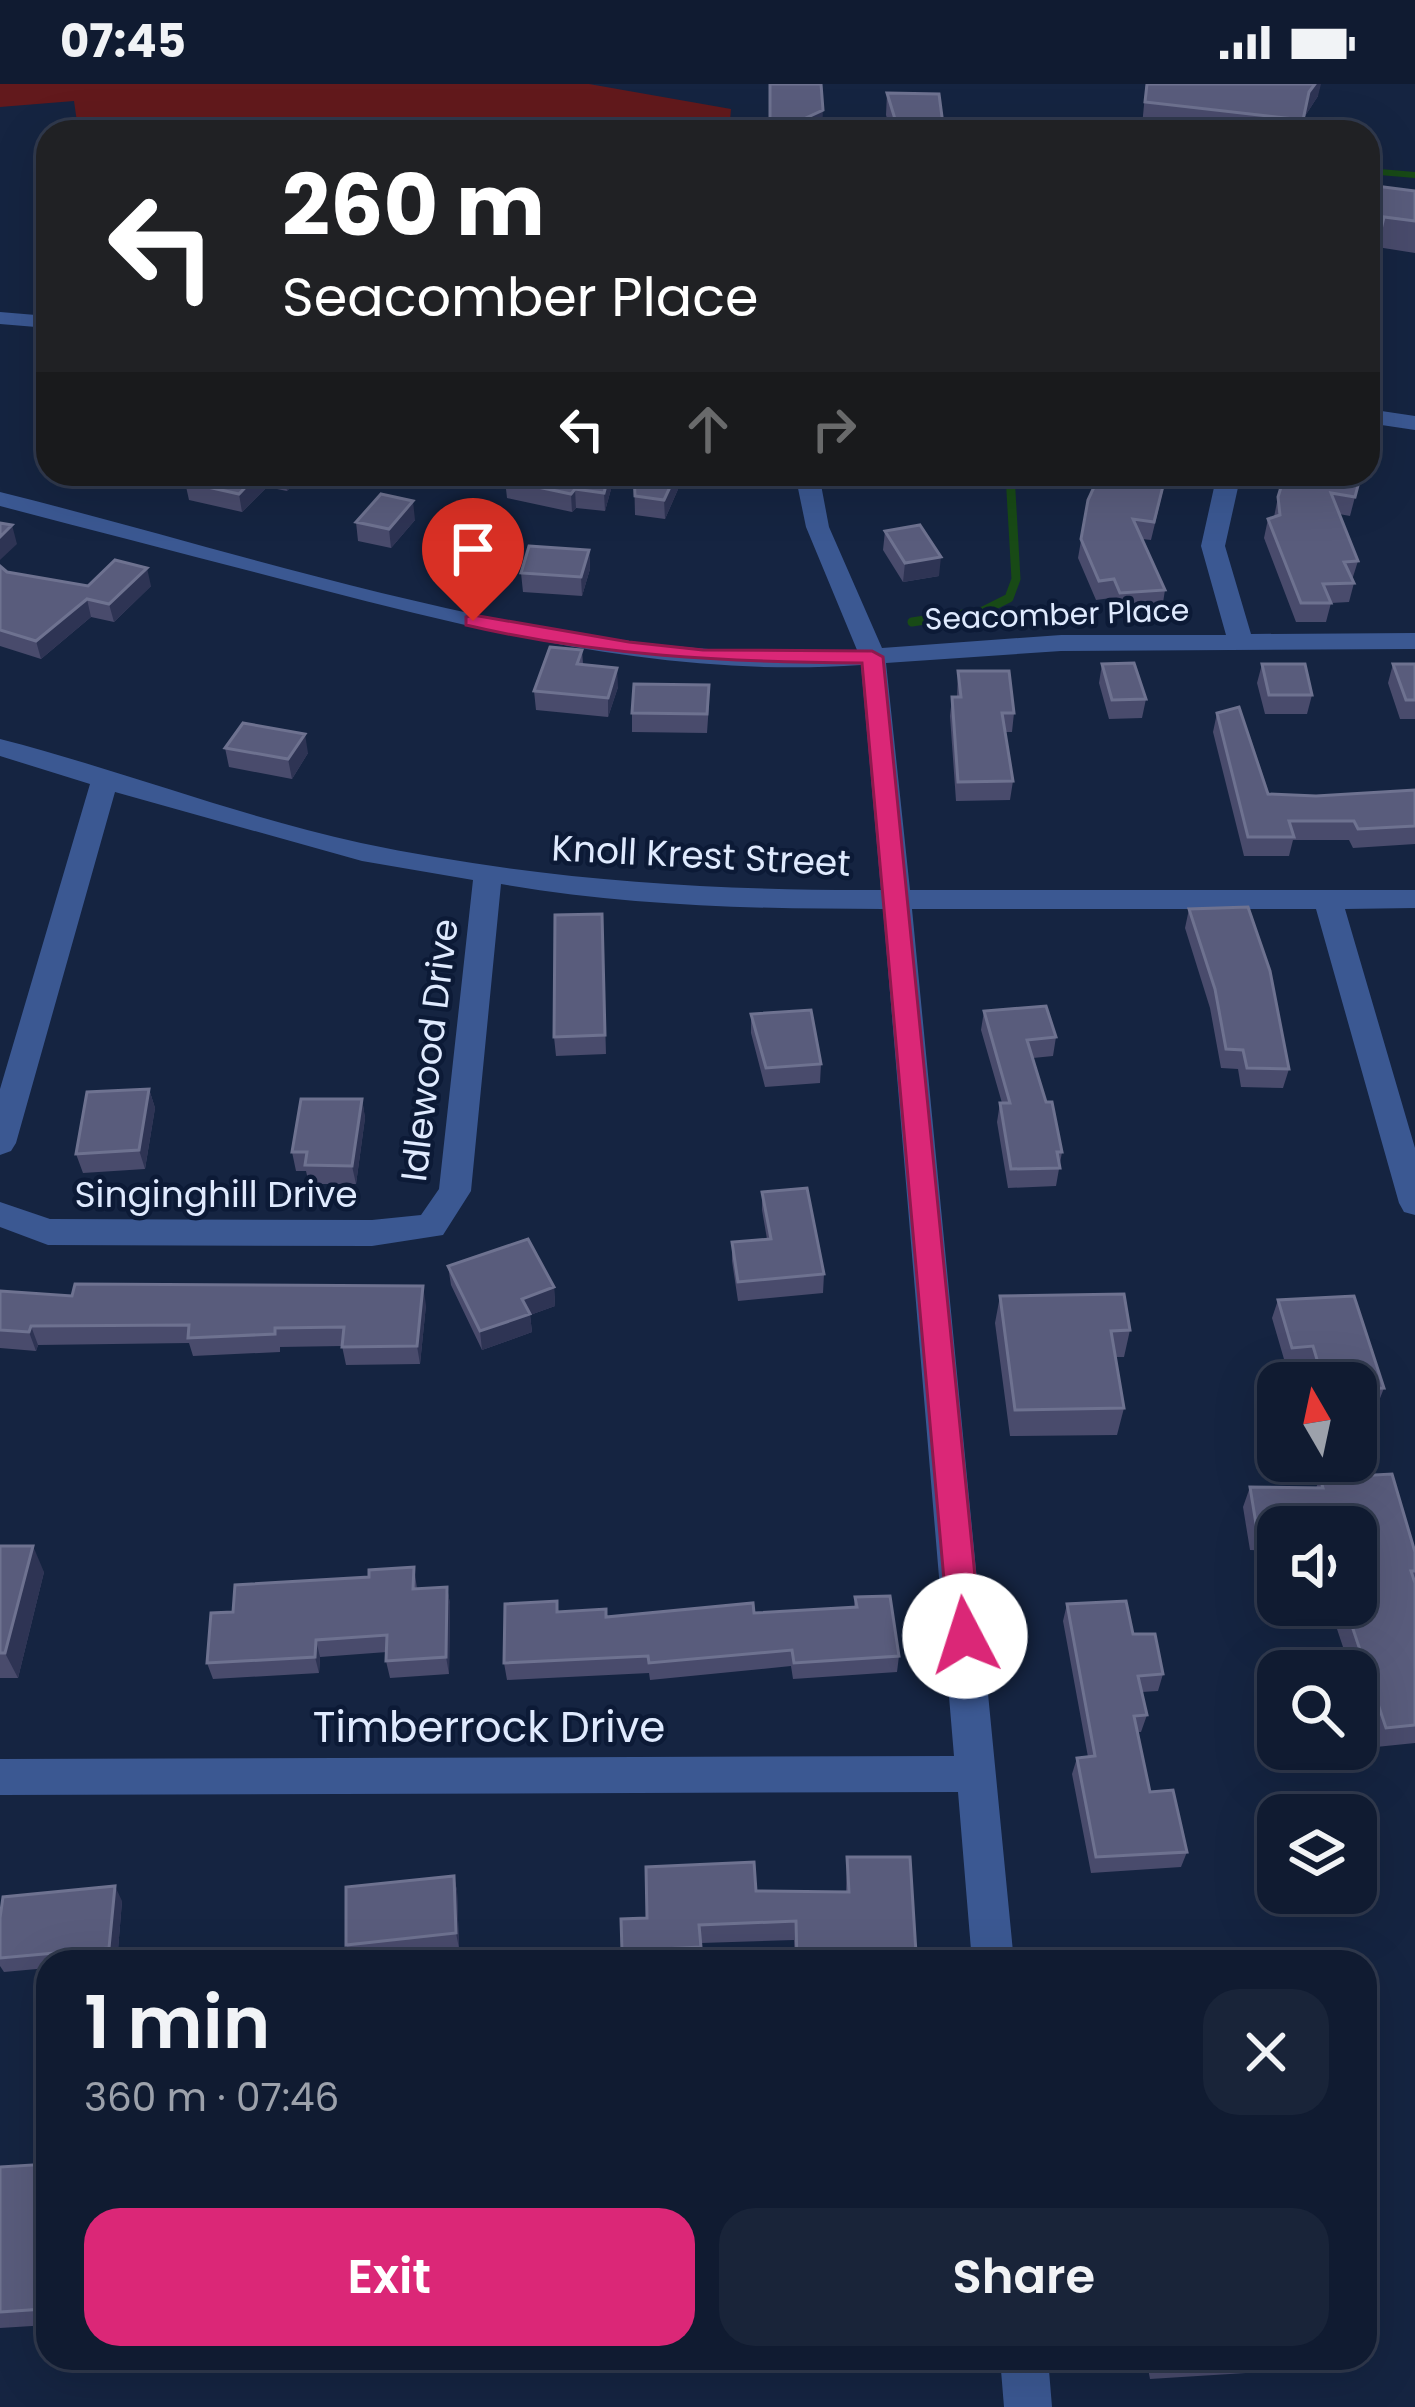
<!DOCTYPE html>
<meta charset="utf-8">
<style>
:root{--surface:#101b31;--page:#192439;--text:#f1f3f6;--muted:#9ca1ab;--line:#30394d;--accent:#db2777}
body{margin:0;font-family:Poppins,sans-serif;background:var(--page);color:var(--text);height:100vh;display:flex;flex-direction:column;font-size:45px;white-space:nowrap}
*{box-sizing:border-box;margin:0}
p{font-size:39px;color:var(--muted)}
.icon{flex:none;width:66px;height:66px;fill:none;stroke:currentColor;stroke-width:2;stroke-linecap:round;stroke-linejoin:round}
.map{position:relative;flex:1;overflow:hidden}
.details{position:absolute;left:36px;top:1866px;width:1341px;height:420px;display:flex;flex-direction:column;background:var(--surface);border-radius:36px;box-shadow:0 12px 48px #0002,0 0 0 3px var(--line)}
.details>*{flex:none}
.banner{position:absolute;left:36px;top:36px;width:1344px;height:366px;border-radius:36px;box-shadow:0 12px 48px #0002,0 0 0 3px var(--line);background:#202124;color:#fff;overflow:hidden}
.needle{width:78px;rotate:351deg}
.fabs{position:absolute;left:1257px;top:1278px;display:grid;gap:24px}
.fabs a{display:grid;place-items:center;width:120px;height:120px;border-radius:24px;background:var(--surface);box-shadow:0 12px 48px #0002,0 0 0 3px var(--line);font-size:60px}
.pin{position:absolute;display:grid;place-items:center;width:102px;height:102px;color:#fff;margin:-123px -51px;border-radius:50% 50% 50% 0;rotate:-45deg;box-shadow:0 0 12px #0007}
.pin .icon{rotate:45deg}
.me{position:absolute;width:132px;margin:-66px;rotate:355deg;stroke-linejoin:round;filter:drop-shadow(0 0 9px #0008)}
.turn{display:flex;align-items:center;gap:42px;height:252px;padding:0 48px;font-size:54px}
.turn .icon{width:156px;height:156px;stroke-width:2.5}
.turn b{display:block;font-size:84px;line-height:102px}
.lanes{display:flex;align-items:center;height:114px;padding:0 48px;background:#0003;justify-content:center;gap:60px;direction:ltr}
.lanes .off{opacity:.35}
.round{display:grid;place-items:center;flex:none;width:126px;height:126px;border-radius:36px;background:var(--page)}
.overview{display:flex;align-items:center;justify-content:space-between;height:204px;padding:0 48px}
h1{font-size:72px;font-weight:600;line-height:90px}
.cta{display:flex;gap:24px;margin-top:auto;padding:24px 48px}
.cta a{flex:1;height:138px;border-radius:36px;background:var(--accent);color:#fff;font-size:48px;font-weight:600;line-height:138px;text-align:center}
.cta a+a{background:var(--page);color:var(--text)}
.status{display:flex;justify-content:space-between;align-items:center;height:84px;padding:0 60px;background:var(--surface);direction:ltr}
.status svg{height:33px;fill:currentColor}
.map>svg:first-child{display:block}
.green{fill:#62191c}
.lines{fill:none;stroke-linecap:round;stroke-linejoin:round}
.stream-far1{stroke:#184a16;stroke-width:6}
.stream{stroke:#184a16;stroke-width:9}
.minor{fill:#3b5892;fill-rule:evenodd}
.wall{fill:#494b6c}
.shaded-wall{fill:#2e3454}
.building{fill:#595c7c;stroke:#6e7290;stroke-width:3}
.route{fill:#db2777;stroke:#8e194d;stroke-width:3}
.labels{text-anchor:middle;stroke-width:9;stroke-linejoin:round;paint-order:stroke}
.far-street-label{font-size:30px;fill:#dfeafe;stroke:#0c1a36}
.street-label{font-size:36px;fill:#dfeafe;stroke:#0c1a36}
.near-street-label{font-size:42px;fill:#dfeafe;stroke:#0c1a36}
</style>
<div class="status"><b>07:45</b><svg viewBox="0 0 49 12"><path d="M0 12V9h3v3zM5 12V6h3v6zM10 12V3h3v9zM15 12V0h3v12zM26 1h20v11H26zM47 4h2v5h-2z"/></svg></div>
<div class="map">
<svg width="1415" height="2323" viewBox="0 0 1415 2323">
<rect width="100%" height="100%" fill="#152441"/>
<!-- green -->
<path class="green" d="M0 0H589L731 25 729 48H127L78 45 74 17 0 23Z"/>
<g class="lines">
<!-- stream-far1 -->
<path class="stream-far1" d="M1368 87 1415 91"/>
<!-- stream -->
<path class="stream" d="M912 538 983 527 1009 514 1016 495 1010 390"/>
<!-- minor -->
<path class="minor" d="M0 228 48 232V244L0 240Z
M1368 325 1415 332V346L1368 339Z
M795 390H819L829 443 882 564 1061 551H1226L1201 462 1217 390H1241L1225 462 1251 550 1415 549V565L1061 567 886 579 910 806H1415V824L1345 825 1415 1064V1131L1404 1128 1399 1119 1316 825H912L1014 1878H972L958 1708 0 1711V1675L954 1672 883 825C756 825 627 822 501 800L471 1107 443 1151 372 1162 48 1161 0 1143V1118L50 1135 372 1136 421 1131 439 1105 473 796 362 777 115 708 16 1059 11 1067 0 1071V1005L90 700 0 672V655C121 686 238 732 361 759 532 795 708 807 881 806L861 581C676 594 496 551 319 505 213 477 106 450 0 422V408C270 475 578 585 857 566L806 443Z
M1000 2274H1048L1052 2323H1004Z"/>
</g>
<!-- wall -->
<path class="wall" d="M1146 0 1318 12 1305 32 1301 48H1194L1142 42Z
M887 9 944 48H891L886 31Z
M1368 101 1415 107V169L1377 163Z
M193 390H303L287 407 267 403 242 428 189 416 185 398Z
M510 390H612L613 398 605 427 576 424 572 428 507 414 505 396Z
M634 390H679V403L665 435 635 431Z
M872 390H909L908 392 873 393Z
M1167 390 1151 456 1142 455 1165 506 1162 525 1117 528 1111 514 1096 516 1078 474 1088 416Z
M1361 390 1350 432 1339 430 1358 477 1352 496 1354 499 1349 518 1331 519 1326 538H1296L1264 454 1268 435 1274 433 1278 413Z
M415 436 391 464 358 457 356 438Z
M885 447 939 492 903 498 883 466Z
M589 466 590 485 582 512 523 508 521 489Z
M0 482 7 488 88 502H151L114 538 91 533 41 575 0 562Z
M582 566 583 580 618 603 608 633 536 626 534 607Z
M1102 580 1146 615 1142 634 1109 635 1099 599Z
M1262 580 1312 611 1307 630H1265L1257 599Z
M1393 580H1415V635H1400L1388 599Z
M958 587 1014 629 1012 648H1005L1013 697 1010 716 956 717 950 632 952 613H957Z
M709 620 707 649 632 648V629Z
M1217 629 1268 710 1316 712 1415 706V760L1353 764 1349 756H1293L1289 772H1244L1213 648Z
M225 664 308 669 292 695 229 683Z
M1189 825 1289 985 1283 1004 1241 1003 1238 985 1221 984 1210 924 1185 844Z
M602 830 606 970 556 972 554 953Z
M984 927 1056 953 1053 972 1033 974 1062 1068 1056 1102 1008 1104 997 1038 1000 1019H1002L981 946Z
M751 930 821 980 820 999 765 1003 751 949Z
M149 1005 155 1024 145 1085 83 1089 76 1070Z
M362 1015 365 1034 356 1100H309L306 1087H296L292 1068Z
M762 1108 824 1190 823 1209 738 1217 732 1177V1158L767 1155 762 1126Z
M448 1182 554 1203 555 1222 530 1231 532 1248 482 1266 451 1201Z
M0 1207 72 1212 426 1221 420 1280 346 1281 342 1262 280 1263V1268L193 1272 189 1259 38 1261 36 1267 0 1264Z
M1000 1212 1130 1246 1124 1273H1115L1124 1324 1117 1351 1010 1352 995 1239Z
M1278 1216 1384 1304 1377 1322 1356 1323V1299H1312L1306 1281 1286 1282 1272 1234Z
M1320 1394 1415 1468V1659L1376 1663 1356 1602V1587H1351L1329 1521H1356V1443H1278V1467L1250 1466 1243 1423 1250 1403 1316 1404Z
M0 1462 44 1488 18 1594H0Z
M414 1483 417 1505 447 1503 450 1520 449 1590 390 1594 386 1577 387 1568 320 1573 319 1589 213 1595 207 1579 233 1528Z
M855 1513 899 1572 897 1588 793 1595 791 1582 650 1596 649 1589 507 1596 504 1579 557 1517 558 1528 606 1533 754 1529 854 1523Z
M1067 1520 1133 1550 1163 1590 1158 1607 1142 1608 1147 1631 1141 1648H1137L1150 1708 1187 1768 1181 1783 1091 1789 1072 1690 1077 1674 1088 1673 1063 1537Z
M847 1773 916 1869 914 1878H795L794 1856 701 1859V1878H623L621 1835 647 1834 756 1807 846 1808Z
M454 1792 457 1807 459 1864 351 1876 346 1861Z
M122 1817 117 1878H48V1884L4 1888 0 1882V1834Z
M48 2080V2241L0 2244V2083Z
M619 2274H687V2278L620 2282Z
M1146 2274H1273L1262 2288 1150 2295Z"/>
<!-- shaded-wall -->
<path class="shaded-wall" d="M1315 0H1321L1318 12 1305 32 1300 48 1309 8Z
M823 26 822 48H805L806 34Z
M258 390H264L267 403 242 428 239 410Z
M284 390H303L287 407Z
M609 390H612L613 398 605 427 604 409Z
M676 390H679V403L665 435 664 416Z
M575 405 576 424 572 428 571 410Z
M413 417 415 436 391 464 389 445Z
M12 441 17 460 0 476V453Z
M589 466 590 485 582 512 581 493Z
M941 473 939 492 903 498 905 479Z
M147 484 151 502 114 538 109 520Z
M87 515 91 533 41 575 36 557Z
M617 584 618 603 608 633V614Z
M305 650 308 669 292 695 288 675Z
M149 1005 155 1024 145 1085 139 1066Z
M362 1015 365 1034 356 1100 352 1082Z
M423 1202 426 1221 420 1280 417 1262Z
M554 1203 555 1222 530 1231 532 1248 482 1266 480 1247 522 1215Z
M31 1242 38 1261 36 1267 29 1248Z
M33 1462 44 1488 18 1594 5 1569Z
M447 1503 450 1520 449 1590 446 1573Z
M316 1556 320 1573 319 1589 315 1573Z
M454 1792 457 1807 459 1864 456 1849Z
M115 1802 122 1817 117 1878 109 1864Z
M48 2188V2230L43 2225Z"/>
<!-- building -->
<path class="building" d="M770 0H821L823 26 806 34 813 48H770Z
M1147 0H1315L1309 8 1303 36 1145 18Z
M887 9 939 10 944 48H899Z
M1368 101 1415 107V137L1384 133 1368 201Z
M193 390H258L239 410 185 398Z
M510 390H609L604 409 575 405 571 410 505 396Z
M634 390H676L664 416 635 412Z
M1100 390H1166L1154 438 1133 435 1165 506 1120 509 1114 495 1099 497 1081 455 1088 416Z
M1285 390H1361L1355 413 1331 409 1358 477 1344 478 1354 499 1323 500 1331 519H1301L1268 435 1280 431 1278 413Z
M381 410 413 417 389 445 356 438Z
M0 439 12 441 0 453Z
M920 441 941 473 905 479 885 447Z
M529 462 589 466 581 493 521 489Z
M115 476 147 484 109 520 87 515 36 557 0 546V482L7 488 88 502Z
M550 563 582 566 577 580 617 584 608 614 534 607Z
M1134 579 1146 615 1112 616 1102 580Z
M1262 580H1305L1312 611H1269Z
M1393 580H1415V616H1406Z
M958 587H1009L1014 629H1002L1013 697 958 698 952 613H961Z
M634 600 709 601 707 630 632 629Z
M1239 623 1268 710 1316 712 1415 706V742L1358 745 1354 737H1289L1294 753H1248L1217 629Z
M243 639 305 650 288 675 225 664Z
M1248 823 1270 887 1289 985 1247 984 1243 966 1226 965 1215 905 1189 825Z
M602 830 605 951 554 953 555 831Z
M1046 922 1056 953 1027 956 1046 1018H1052L1062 1068H1057L1060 1084 1011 1085 1000 1019H1010L984 927Z
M811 926 821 980 766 984 751 930Z
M149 1005 139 1066 76 1070 87 1008Z
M301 1015H362L352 1082 305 1081 307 1068H292Z
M807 1104 824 1190 738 1198 732 1158 771 1155 762 1108Z
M528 1155 554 1203 522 1215 530 1230 480 1247 448 1182Z
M75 1200 423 1202 417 1262 342 1263 344 1243 275 1244V1250L188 1254 189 1241 31 1242 29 1248 0 1246V1207L72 1212Z
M1124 1210 1130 1246 1111 1247 1124 1324 1015 1326 1000 1212Z
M1354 1212 1384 1304 1356 1305V1299H1324L1313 1262 1292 1264 1278 1216Z
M1392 1390 1415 1468V1487H1411L1415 1499V1641L1386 1644 1345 1521H1356V1443H1278V1447L1257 1446 1250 1403 1323 1404 1320 1394Z
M0 1462H33L5 1569H0Z
M414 1483 413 1505 447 1503 446 1573 386 1577 387 1551 316 1556 315 1573 207 1579 211 1529 233 1528 235 1501 369 1493V1486Z
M890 1512 899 1572 794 1579 792 1566 649 1579 648 1572 504 1579 505 1520 557 1517V1528L606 1525V1533L753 1519 754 1529 857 1523 855 1513Z
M1126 1517 1133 1550H1155L1163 1590 1138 1592 1147 1631 1134 1632 1150 1708 1173 1706 1187 1768 1096 1773 1077 1674 1095 1672 1067 1520Z
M847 1773H910L916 1869H831V1878H797L796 1837 699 1841 701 1863 622 1867 621 1835 647 1834 646 1783 754 1778 756 1807 849 1808Z
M454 1792 456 1849 346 1861V1803Z
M115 1802 109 1864 0 1874V1834L3 1813Z
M48 2080V2188L43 2225 0 2228V2083Z
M1159 2274H1257L1160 2280Z"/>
<!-- route -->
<path class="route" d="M473 531 629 558 703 566 872 567 883 573 981 1552 976 1562 965 1566 954 1562 949 1552 862 579C728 578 597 572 466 541V533Z"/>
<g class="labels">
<!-- far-street labels -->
<g class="far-street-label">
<text transform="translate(1057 531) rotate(-2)" y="10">Seacomber Place</text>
</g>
<!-- street labels -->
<g class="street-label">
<text transform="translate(701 771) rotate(3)" y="13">Knoll Krest Street</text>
<text transform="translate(429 966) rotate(-83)" y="13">Idlewood Drive</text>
<text x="216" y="1123">Singinghill Drive</text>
</g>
<!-- near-street labels -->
<g class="near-street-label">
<text x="489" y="1658">Timberrock Drive</text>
</g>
</g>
</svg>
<div class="fabs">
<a><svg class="needle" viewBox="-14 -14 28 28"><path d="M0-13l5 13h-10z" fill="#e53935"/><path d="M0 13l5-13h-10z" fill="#9ca1ab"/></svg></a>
<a><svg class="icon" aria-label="sound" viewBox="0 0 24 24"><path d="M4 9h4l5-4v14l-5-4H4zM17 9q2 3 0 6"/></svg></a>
<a><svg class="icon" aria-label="search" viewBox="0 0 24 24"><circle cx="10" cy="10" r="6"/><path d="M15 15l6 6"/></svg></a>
<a><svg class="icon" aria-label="layers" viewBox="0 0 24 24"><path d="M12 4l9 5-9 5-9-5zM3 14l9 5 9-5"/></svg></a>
</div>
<div class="pin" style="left:473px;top:537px;background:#d93025"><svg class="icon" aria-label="arrive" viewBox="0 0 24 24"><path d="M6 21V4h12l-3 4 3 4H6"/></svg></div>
<svg class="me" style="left:965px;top:1552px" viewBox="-20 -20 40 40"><circle r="19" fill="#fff"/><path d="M0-13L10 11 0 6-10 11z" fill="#db2777"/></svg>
<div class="banner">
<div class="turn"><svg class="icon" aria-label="left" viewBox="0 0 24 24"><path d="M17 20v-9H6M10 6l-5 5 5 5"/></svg><div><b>260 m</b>Seacomber Place</div></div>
<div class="lanes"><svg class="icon" aria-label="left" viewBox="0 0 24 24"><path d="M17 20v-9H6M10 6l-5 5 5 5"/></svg><svg class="icon off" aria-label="ahead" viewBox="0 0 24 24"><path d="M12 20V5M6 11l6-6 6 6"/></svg><svg class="icon off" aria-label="right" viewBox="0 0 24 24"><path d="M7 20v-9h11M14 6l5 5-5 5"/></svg></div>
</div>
<section class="details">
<div class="overview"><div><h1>1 min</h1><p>360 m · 07:46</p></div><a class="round"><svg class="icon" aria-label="close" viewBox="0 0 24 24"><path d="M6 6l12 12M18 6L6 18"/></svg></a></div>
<div class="cta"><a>Exit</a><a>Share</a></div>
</section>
</div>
